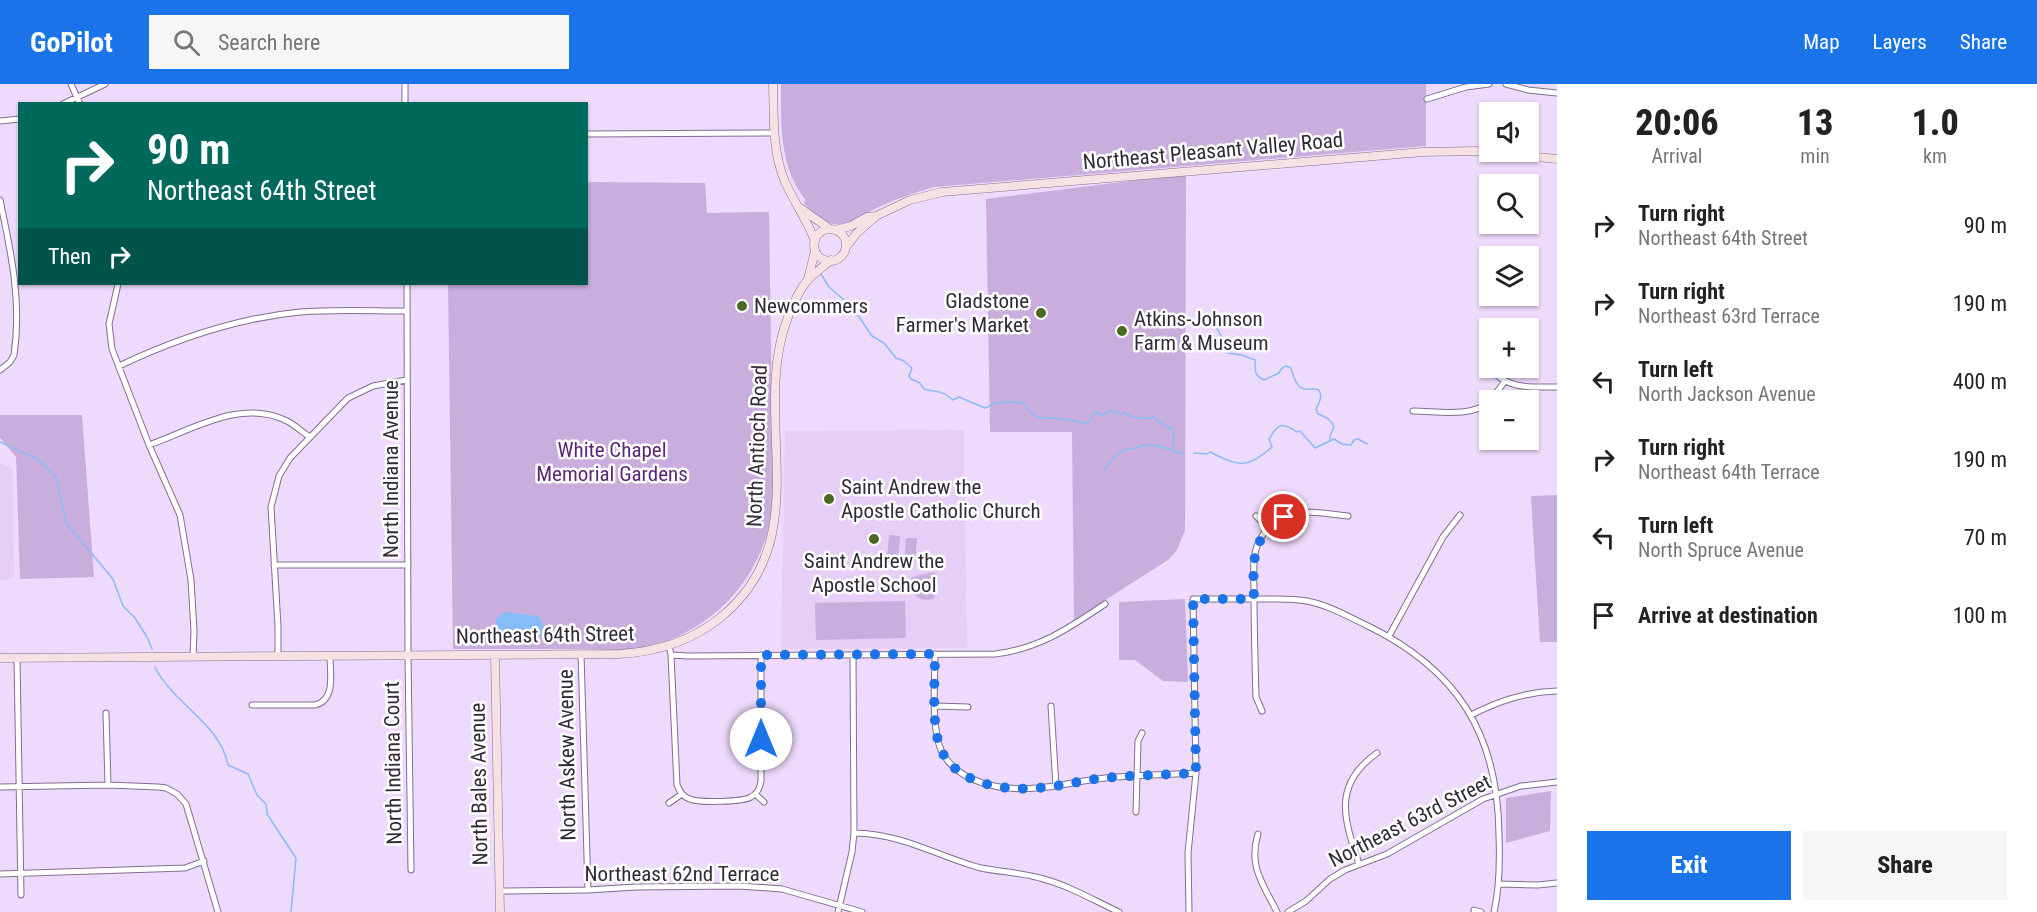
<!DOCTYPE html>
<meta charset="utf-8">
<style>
:root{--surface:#fff;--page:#f6f6f6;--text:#222;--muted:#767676;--accent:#1a73e8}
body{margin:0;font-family:"Roboto Condensed",sans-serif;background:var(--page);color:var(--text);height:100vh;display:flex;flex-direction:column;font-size:22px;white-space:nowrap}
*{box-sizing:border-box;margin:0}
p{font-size:20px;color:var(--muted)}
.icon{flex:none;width:33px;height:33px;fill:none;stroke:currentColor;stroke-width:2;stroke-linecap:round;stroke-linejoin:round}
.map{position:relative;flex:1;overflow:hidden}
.panel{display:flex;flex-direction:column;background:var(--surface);width:480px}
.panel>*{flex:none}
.guide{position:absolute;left:18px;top:18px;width:570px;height:183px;border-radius:0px;box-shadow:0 2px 4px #0004;background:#00695c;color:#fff;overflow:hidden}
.tools{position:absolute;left:1479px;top:18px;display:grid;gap:12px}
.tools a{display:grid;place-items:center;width:60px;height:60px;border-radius:0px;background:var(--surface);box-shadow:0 2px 4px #0004;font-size:30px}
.pin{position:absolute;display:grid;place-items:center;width:51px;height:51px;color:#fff;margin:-26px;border:3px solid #fff;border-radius:50%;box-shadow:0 2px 6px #0007}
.me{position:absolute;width:66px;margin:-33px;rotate:0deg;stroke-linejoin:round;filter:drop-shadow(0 0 4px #0008)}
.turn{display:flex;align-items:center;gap:21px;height:126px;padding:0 30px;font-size:27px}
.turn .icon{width:78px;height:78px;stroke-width:2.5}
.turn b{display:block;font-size:42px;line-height:51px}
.then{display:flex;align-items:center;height:57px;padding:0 30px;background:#0003;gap:12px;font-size:22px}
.eta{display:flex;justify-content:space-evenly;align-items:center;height:102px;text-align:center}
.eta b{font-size:36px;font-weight:800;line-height:42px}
.cta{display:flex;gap:12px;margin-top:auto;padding:12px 30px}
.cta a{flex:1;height:69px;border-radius:0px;background:var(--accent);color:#fff;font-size:24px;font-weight:800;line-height:69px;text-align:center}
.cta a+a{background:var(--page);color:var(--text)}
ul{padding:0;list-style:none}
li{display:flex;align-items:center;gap:18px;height:78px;padding:0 30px}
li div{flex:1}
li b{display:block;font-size:22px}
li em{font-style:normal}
header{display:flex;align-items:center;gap:36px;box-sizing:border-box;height:84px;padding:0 30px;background:var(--accent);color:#fff}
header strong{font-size:28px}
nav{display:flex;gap:33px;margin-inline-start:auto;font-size:21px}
.search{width:420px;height:54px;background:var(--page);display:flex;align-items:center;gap:15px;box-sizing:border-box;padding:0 21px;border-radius:0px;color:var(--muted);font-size:22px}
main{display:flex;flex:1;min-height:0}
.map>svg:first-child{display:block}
.built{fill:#e6cef7}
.green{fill:#c9addd}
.water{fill:#86bdf9}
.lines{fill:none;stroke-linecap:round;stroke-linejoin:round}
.stream{stroke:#86bdf9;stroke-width:1.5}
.street-casing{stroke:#816f8e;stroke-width:7}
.secondary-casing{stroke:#816f8e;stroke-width:9}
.street{stroke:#fff;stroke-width:5}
.secondary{stroke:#f8e1e4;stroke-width:8}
.route{stroke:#1a73e8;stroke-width:10;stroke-dasharray:0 18}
.poi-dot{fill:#486a22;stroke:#fff;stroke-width:2}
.labels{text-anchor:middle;stroke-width:5;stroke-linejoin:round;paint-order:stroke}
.street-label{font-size:21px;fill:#312a37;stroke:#fff}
.poi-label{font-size:21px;fill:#312a37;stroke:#fff;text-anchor:start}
.park-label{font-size:21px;fill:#5a2776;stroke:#fff}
</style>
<header>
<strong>GoPilot</strong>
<div class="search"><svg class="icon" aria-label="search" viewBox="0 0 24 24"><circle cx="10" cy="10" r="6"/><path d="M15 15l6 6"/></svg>Search here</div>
<nav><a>Map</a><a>Layers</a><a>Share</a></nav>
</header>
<main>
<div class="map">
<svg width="1557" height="828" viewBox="0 0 1557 828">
<rect width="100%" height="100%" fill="#eedafc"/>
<!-- built -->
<path class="built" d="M964 346 967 564 781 565 785 347Z
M0 379 13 385 14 492 8 496H0Z"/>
<!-- green -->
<path class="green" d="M781 0H1426V62L934 103C916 108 899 114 881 122 866 128 851 143 834 140 821 138 811 128 804 119L805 115C779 83 781 39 781 0Z
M1186 90 1185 446 1177 466 1168 476 1074 536 1072 348H990L986 115Z
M587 98 705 99 707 129 769 128 773 392C773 405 773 420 771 433 759 498 710 549 645 563 624 568 599 565 576 565 535 565 494 565 453 565L448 200H586Z
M0 331H82L94 493 20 495 16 373 0 354Z
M1557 411V558H1540L1531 412Z
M889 451 900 452 898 474 887 473Z
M906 454H917L915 478H904Z
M934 488 938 492 934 514C918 521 907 507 912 493Z
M1185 515 1188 598 1163 597 1135 576H1119V518Z
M905 517 906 554 816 556 815 519Z
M1551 707 1550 747 1506 759V714Z"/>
<!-- water -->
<path class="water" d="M505 528 538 532 543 540 542 550C528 564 505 557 495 540L496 535Z"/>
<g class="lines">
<!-- stream -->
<path class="stream" d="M821 190 829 203 844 216 851 227 859 233 872 252 884 259 896 274 904 277 912 284 909 292 911 295 920 299 924 305C938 309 940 305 953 316L959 313 985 324 996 319 1012 318 1024 319C1031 333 1041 336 1057 334 1062 336 1066 335 1072 336 1084 339 1088 344 1095 328L1102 331 1112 327 1121 330 1124 328C1130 334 1145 336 1154 333L1159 338 1172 345 1174 351 1172 366 1183 370
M1211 234C1217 244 1226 258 1227 269L1242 271 1255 276C1256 286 1253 291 1264 296L1279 289 1282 284 1286 282 1291 284C1293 291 1296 303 1304 305 1310 306 1314 304 1319 306 1323 314 1319 318 1316 325L1318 330C1326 333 1331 335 1334 343L1330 352V356
M0 358 39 376 56 393 66 439 113 495 123 522 135 534 147 553 152 565
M1194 369 1207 370 1210 368C1240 383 1246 385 1272 363L1269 355C1278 339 1282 338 1297 348L1300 347 1315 364 1334 355 1342 360 1351 361 1354 356 1358 355 1367 360
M1104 386C1110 378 1116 369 1125 366 1128 364 1132 365 1135 364 1149 358 1158 362 1172 366
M155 583C173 620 220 639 228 681L248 690 257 711 266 720 267 730 296 774 291 828"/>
<defs>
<path id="street" d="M71 0 80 20
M405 0V20
M1506 0 1528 6 1557 9
M1427 15 1466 3 1489 0
M63 20 105 0
M0 37 20 35
M586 50 774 49
M0 116C11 168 22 218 14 271L10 278 0 286
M118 200 109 240 112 265 149 361 180 431 191 496 194 547 193 573
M407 200 408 571 411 786
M1483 266 1490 283
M119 282C176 255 238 234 300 228 336 225 371 227 407 227
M1490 284C1507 306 1531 303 1557 303
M1491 316 1505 297
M1413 327C1437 327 1470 334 1490 318
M149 361C192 346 241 314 287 337 295 341 302 348 310 353
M1256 432 1268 444
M274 481H408
M1389 552 1443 453 1460 431
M669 561 671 571 688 572 995 570C1039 565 1069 544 1105 520
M581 570 588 806
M935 570C935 597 931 643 941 666 957 700 1003 707 1037 704 1060 703 1082 696 1105 694 1135 691 1166 691 1196 689
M671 571 677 701C680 708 683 713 690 715 699 719 743 718 751 713 758 709 760 704 761 697V571
M278 572V542L271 423 279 392 290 374 348 314 373 302 406 296
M17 574 21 811
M252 621H315C336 616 330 589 330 572
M935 622 968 623
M1051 622 1056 702
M1262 627 1256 613C1255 578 1254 543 1254 508 1254 493 1252 476 1257 462 1262 449 1272 438 1284 433 1303 424 1327 430 1348 432
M106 629 108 701
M1471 631C1499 617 1525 608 1557 607
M0 703 108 701 158 703 166 704 177 710 186 720 218 828
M755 710 764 718
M669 719 682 710
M1136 728 1138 657 1142 649
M854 749C902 750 933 770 977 783 997 788 1019 788 1040 794 1068 801 1093 816 1119 828
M1258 750C1248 782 1263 800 1277 828
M1359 780C1344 735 1332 701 1377 669
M0 790 185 784 204 777
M1499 800 1538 801 1557 799
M500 807 588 806 636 803 739 802 782 805 862 828
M1474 826 1481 828
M838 828 852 768 854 749 853 571
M1189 828 1188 769 1196 689 1193 515C1216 515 1238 515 1261 515 1276 515 1292 514 1307 517 1328 521 1347 532 1366 541 1457 585 1498 649 1499 751 1500 777 1500 802 1494 828
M1288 828 1306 817 1330 795 1345 786 1387 770 1483 715 1521 702 1557 698"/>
<path id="secondary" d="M773 0C774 33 772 67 785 98 794 118 807 136 815 157
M800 124 830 145
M814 161a16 16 0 1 1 32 0a16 16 0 1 1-32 0Z
M835 146 851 142 867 133 876 132 910 116 942 108 1423 68 1475 67 1557 75
M846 163 856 150 876 132
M808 195 815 167
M495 571 500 828
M0 574 619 570C656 568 691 557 720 534 820 453 749 334 788 233 793 221 798 207 807 197 814 189 823 183 831 176"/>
</defs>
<!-- street casing -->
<use href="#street" class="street-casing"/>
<!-- secondary casing -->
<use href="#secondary" class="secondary-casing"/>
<!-- street -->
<use href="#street" class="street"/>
<!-- secondary -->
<use href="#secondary" class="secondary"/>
</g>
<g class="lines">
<!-- route -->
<path class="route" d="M761 655V571L935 570C935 597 931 642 941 666 957 700 1003 707 1037 704 1060 703 1082 696 1105 694 1135 691 1166 691 1196 689L1193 515H1254C1253 480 1250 453 1284 433"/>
</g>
<!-- markers -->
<g class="poi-dot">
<circle cx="742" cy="222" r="6"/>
<circle cx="1041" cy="229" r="6"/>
<circle cx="1122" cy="247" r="6"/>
<circle cx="829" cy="415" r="6"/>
<circle cx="874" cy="455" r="6"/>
</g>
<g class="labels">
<!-- street labels -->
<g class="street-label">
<text transform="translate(1213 67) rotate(-5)" y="7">Northeast Pleasant Valley Road</text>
<text transform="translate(757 362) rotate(-88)" y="7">North Antioch Road</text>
<text transform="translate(391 385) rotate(-90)" y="7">North Indiana Avenue</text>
<text transform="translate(545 551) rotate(-1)" y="7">Northeast 64th Street</text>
<text transform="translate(567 671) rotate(-91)" y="7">North Askew Avenue</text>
<text transform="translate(393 679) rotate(-91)" y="7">North Indiana Court</text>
<text transform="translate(479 700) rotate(-91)" y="7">North Bales Avenue</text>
<text transform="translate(1410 737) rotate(-27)" y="7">Northeast 63rd Street</text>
<text x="682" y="797">Northeast 62nd Terrace</text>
</g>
<!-- poi labels -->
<g class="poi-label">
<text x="1029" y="224" text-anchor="end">Gladstone<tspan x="1029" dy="24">Farmer's Market</tspan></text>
<text x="754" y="229">Newcommers</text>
<text x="1134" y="242">Atkins-Johnson<tspan x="1134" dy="24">Farm &amp; Museum</tspan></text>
<text x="841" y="410">Saint Andrew the<tspan x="841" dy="24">Apostle Catholic Church</tspan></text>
<text x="874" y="484" text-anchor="middle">Saint Andrew the<tspan x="874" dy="24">Apostle School</tspan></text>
</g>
<!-- park labels -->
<g class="park-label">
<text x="612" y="373">White Chapel<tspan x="612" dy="24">Memorial Gardens</tspan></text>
</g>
</g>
</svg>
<div class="tools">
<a><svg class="icon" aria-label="sound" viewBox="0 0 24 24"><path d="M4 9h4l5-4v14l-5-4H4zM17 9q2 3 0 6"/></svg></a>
<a><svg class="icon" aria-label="search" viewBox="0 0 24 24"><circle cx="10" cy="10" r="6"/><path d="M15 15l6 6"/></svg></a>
<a><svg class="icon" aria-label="layers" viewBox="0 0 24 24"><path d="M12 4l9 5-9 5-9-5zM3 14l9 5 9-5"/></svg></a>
<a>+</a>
<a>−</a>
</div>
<div class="pin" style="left:1284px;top:433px;background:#d93025"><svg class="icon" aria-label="arrive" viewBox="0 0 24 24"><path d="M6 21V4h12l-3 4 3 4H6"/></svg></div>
<svg class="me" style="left:761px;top:655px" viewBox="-20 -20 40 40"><circle r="19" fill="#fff"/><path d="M0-13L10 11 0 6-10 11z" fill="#1a73e8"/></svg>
<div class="guide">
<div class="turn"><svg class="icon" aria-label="right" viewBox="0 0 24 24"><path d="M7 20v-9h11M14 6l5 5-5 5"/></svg><div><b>90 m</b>Northeast 64th Street</div></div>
<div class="then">Then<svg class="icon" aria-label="right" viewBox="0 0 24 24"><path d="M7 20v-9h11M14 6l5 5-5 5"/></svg></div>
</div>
</div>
<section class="panel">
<div class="eta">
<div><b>20:06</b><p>Arrival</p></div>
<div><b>13</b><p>min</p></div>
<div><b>1.0</b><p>km</p></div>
</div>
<ul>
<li><svg class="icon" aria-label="right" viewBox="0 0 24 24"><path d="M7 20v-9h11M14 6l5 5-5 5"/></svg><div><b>Turn right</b><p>Northeast 64th Street</p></div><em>90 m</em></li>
<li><svg class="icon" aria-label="right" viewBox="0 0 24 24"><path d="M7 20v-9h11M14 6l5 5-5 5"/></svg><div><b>Turn right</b><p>Northeast 63rd Terrace</p></div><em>190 m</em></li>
<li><svg class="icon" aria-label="left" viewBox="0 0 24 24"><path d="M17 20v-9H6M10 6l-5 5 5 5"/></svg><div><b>Turn left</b><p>North Jackson Avenue</p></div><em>400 m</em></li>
<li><svg class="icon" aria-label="right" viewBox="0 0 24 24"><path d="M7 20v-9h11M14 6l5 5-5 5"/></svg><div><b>Turn right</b><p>Northeast 64th Terrace</p></div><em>190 m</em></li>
<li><svg class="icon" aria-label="left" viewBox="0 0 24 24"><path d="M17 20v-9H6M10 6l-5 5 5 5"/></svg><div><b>Turn left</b><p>North Spruce Avenue</p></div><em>70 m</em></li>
<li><svg class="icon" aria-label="arrive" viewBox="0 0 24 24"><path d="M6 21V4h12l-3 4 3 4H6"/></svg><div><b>Arrive at destination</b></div><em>100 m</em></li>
</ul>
<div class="cta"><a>Exit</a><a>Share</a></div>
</section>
</main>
